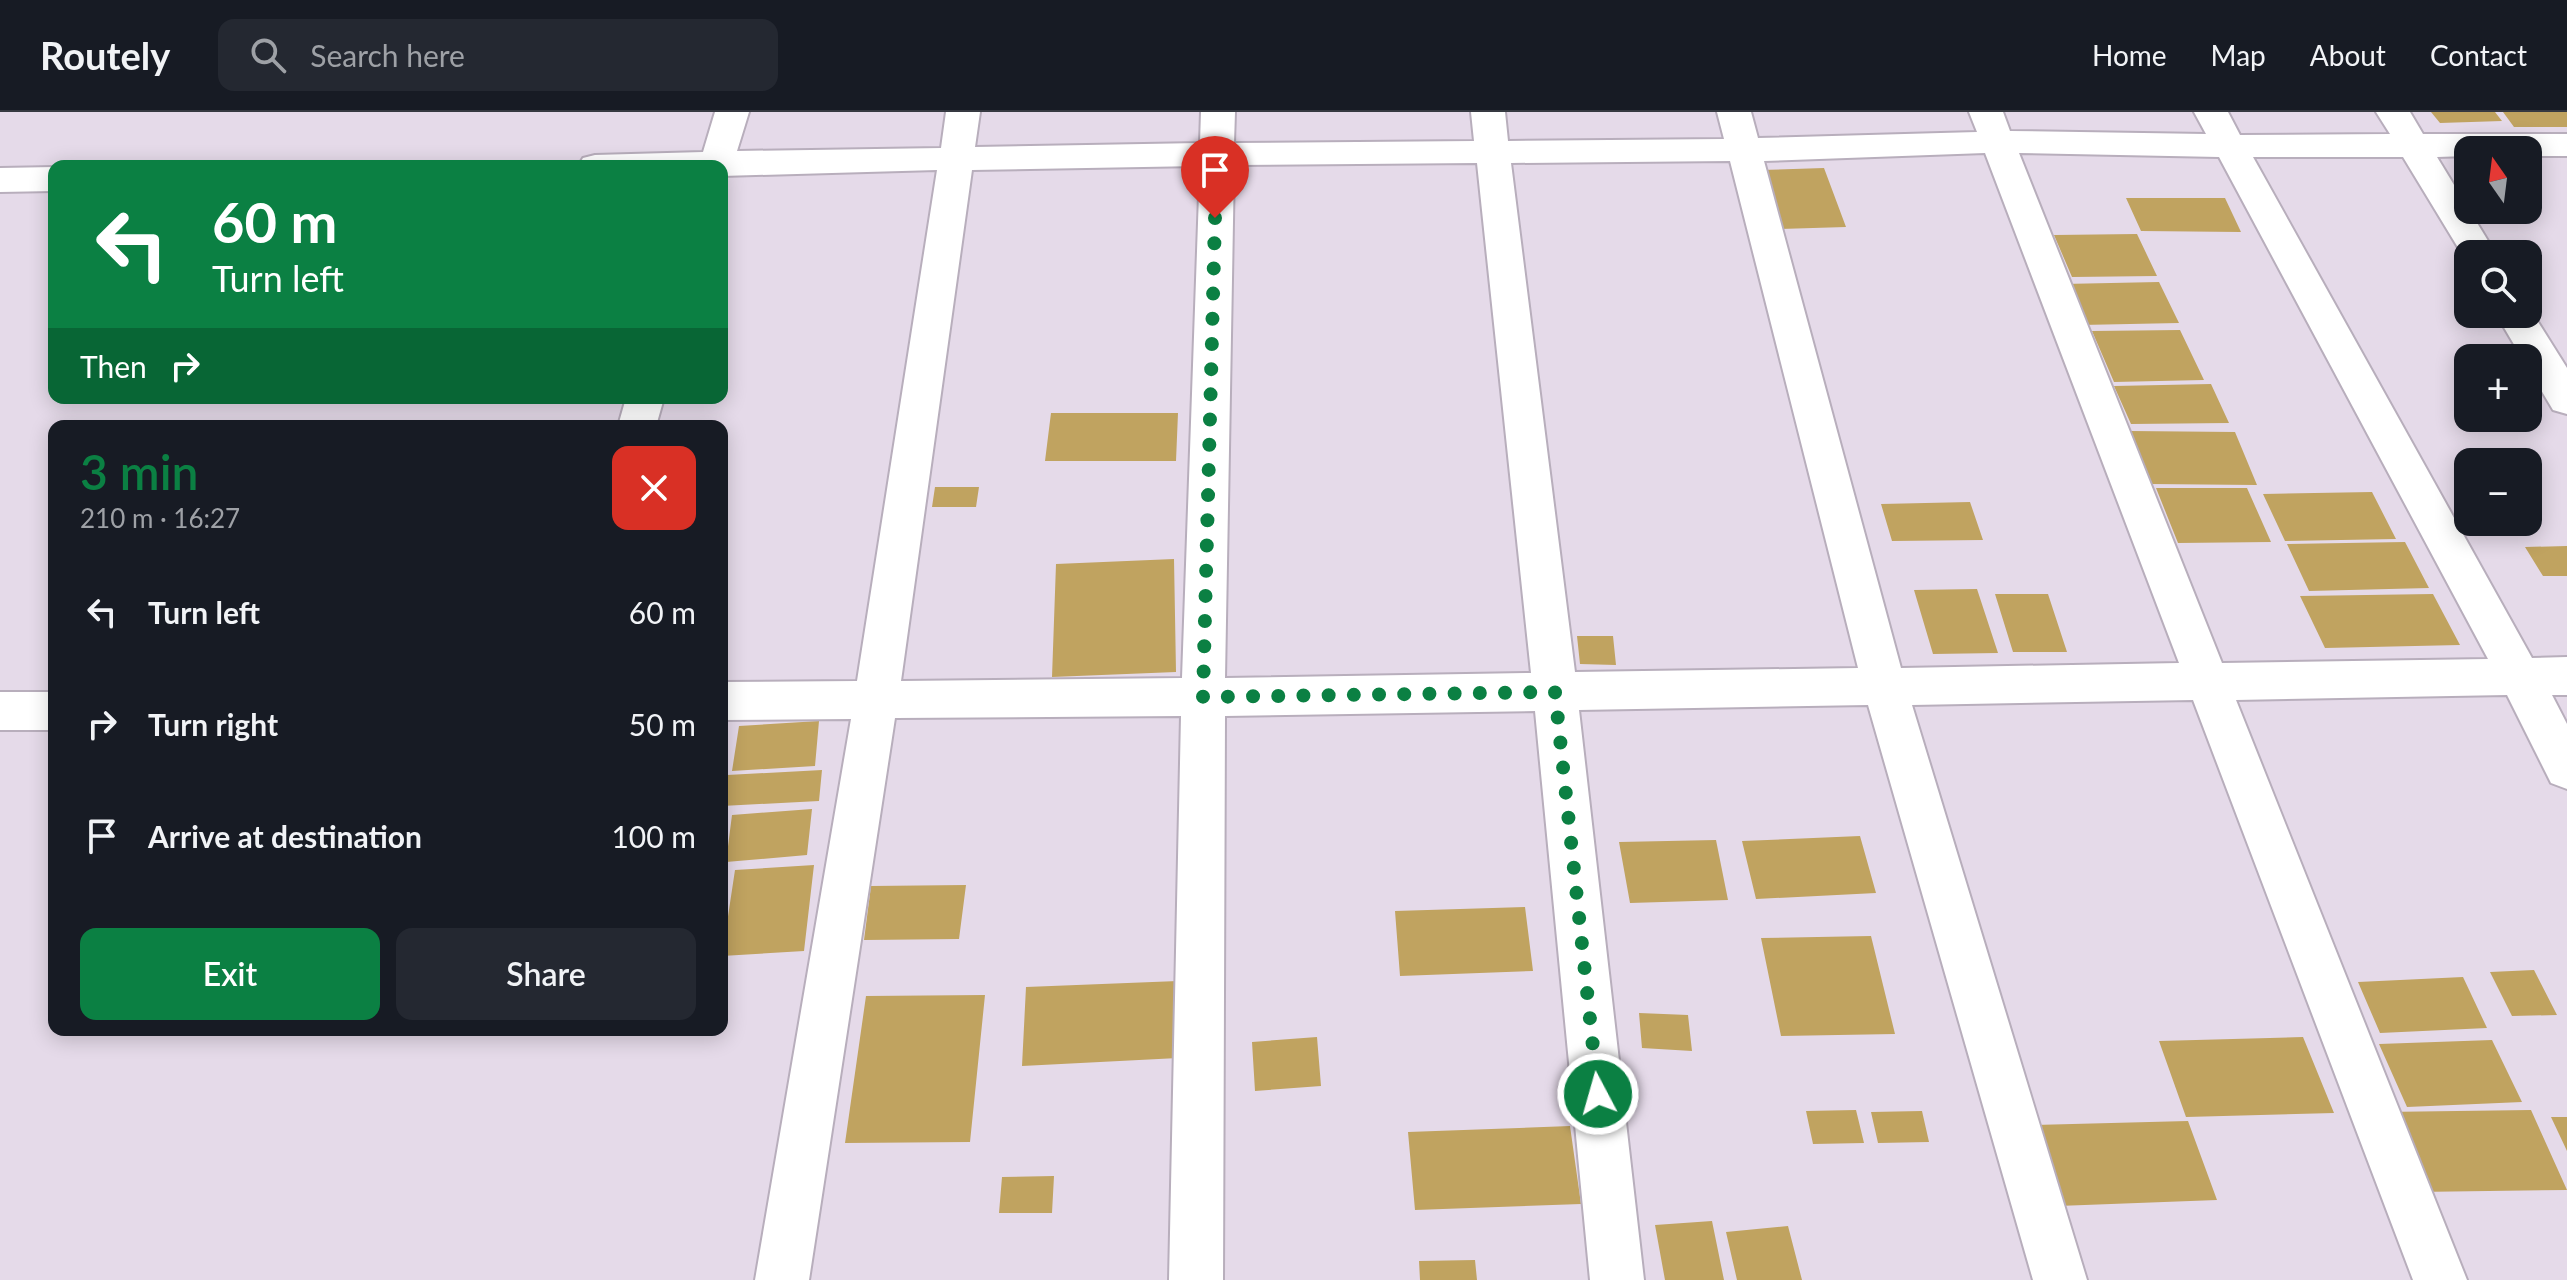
<!DOCTYPE html>
<meta charset="utf-8">
<style>
:root{--surface:#171b24;--page:#242831;--text:#f1f3f6;--muted:#9ea1a6;--line:#363941;--accent:#0b8043}
body{margin:0;font-family:Lato,sans-serif;background:var(--page);color:var(--text);height:100vh;display:flex;flex-direction:column;font-size:30px;white-space:nowrap}
*{box-sizing:border-box;margin:0}
p{font-size:26px;color:var(--muted)}
.icon{flex:none;width:44px;height:44px;fill:none;stroke:currentColor;stroke-width:2;stroke-linecap:round;stroke-linejoin:round}
.map{position:relative;flex:1;overflow:hidden}
.side{position:absolute;left:48px;top:308px;width:680px;height:616px;display:flex;flex-direction:column;background:var(--surface);border-radius:16px;box-shadow:0 4px 20px #0003}
.side>*{flex:none}
.hud{position:absolute;left:48px;top:48px;width:680px;height:244px;border-radius:16px;box-shadow:0 4px 20px #0003;background:#0b8043;color:#fff;overflow:hidden}
.needle{width:52px;rotate:346deg}
.buttons{position:absolute;left:2454px;top:24px;display:grid;gap:16px}
.buttons a{display:grid;place-items:center;width:88px;height:88px;border-radius:16px;background:var(--surface);box-shadow:0 4px 20px #0003;font-size:40px}
.pin{position:absolute;display:grid;place-items:center;width:68px;height:68px;color:#fff;margin:-82px -34px;border-radius:50% 50% 50% 0;rotate:-45deg;box-shadow:0 0 8px #0007}
.pin .icon{rotate:45deg}
.me{position:absolute;width:88px;margin:-44px;rotate:354deg;stroke-linejoin:round;filter:drop-shadow(0 0 6px #0008)}
.turn{display:flex;align-items:center;gap:28px;height:168px;padding:0 32px;font-size:36px}
.turn .icon{width:104px;height:104px;stroke-width:2.5}
.turn b{display:block;font-size:56px;line-height:68px}
.then{display:flex;align-items:center;height:76px;padding:0 32px;background:#0003;gap:16px;font-size:30px}
.round{display:grid;place-items:center;flex:none;width:84px;height:84px;border-radius:16px;background:var(--page)}
.overview{display:flex;align-items:center;justify-content:space-between;height:136px;padding:0 32px}
h1{font-size:48px;font-weight:600;line-height:60px;color:var(--accent)}
.primary-button{display:flex;gap:16px;margin-top:auto;padding:16px 32px}
.primary-button a{flex:1;height:92px;border-radius:16px;background:var(--accent);color:#fff;font-size:32px;font-weight:600;line-height:92px;text-align:center}
.primary-button a+a{background:var(--page);color:var(--text)}
ul{padding:0;list-style:none}
li{display:flex;align-items:center;gap:24px;height:112px;padding:0 32px}
li div{flex:1}
li b{display:block;font-size:30px}
li em{font-style:normal}
header{display:flex;align-items:center;gap:48px;box-sizing:border-box;height:112px;padding:0 40px;background:var(--surface);border-bottom:2px solid var(--line)}
header strong{font-size:38px}
nav{display:flex;gap:44px;margin-inline-start:auto;font-size:28px}
.search{width:560px;height:72px;background:var(--page);display:flex;align-items:center;gap:20px;box-sizing:border-box;padding:0 28px;border-radius:16px;color:var(--muted);font-size:30px}
.map>svg:first-child{display:block}
.building{fill:#c0a360}
.lines{fill:none;stroke-linecap:round;stroke-linejoin:round}
.minor-casing{stroke:#b8aebc;stroke-width:4}
.minor{fill:#fff;fill-rule:evenodd}
.route{stroke:#0b8043;stroke-width:14;stroke-dasharray:0 25.2}
</style>
<header>
<strong>Routely</strong>
<div class="search"><svg class="icon" aria-label="search" viewBox="0 0 24 24"><circle cx="10" cy="10" r="6"/><path d="M15 15l6 6"/></svg>Search here</div>
<nav><a>Home</a><a>Map</a><a>About</a><a>Contact</a></nav>
</header>
<div class="map">
<svg width="2567" height="1168" viewBox="0 0 2567 1168">
<rect width="100%" height="100%" fill="#e5dae9"/>
<!-- building -->
<path class="building" d="M2431 0H2495L2502 9 2440 11Z
M2503 0H2567V15H2514Z
M1824 56 1846 115 1780 117 1760 58Z
M2126 86H2225L2241 120 2141 119Z
M2137 122 2157 164 2072 165 2054 123Z
M2159 170 2179 211 2081 213 2063 172Z
M2180 218 2204 268 2114 270 2092 219Z
M2211 272 2229 311 2131 312 2114 274Z
M1051 301H1178L1176 349H1045Z
M2130 319 2235 320 2257 373 2150 372Z
M935 375H979L976 395H932Z
M2156 376H2247L2271 430 2178 431Z
M2372 380 2396 427 2285 429 2263 382Z
M1970 390 1983 428 1892 429 1881 392Z
M2405 430 2429 476 2309 479 2287 432Z
M2567 434V464H2543L2525 435Z
M1174 447 1176 560 1052 565 1056 452Z
M1977 477 1998 541 1933 542 1914 478Z
M1995 482H2048L2067 540H2013Z
M2433 482 2460 533 2325 536 2300 484Z
M1577 524H1613L1616 553 1580 552Z
M819 609 815 654 732 659 739 614Z
M822 658 819 689 722 694 727 663Z
M812 697 807 743 726 750 732 703Z
M1860 724 1876 781 1756 787 1742 729Z
M1716 728 1728 788 1630 791 1619 730Z
M814 753 804 839 722 844 735 758Z
M966 773 959 827 864 828 871 774Z
M1525 795 1533 859 1400 864 1395 799Z
M1871 824 1895 922 1781 924 1761 826Z
M2534 858 2557 903 2512 904 2490 860Z
M2463 865 2487 916 2380 921 2358 870Z
M1178 869V946L1022 954 1026 875Z
M985 883 970 1030 845 1031 866 884Z
M1639 901 1688 903 1692 939 1642 936Z
M1317 925 1321 974 1255 979 1252 930Z
M2303 925 2334 1001 2186 1005 2159 929Z
M2492 928 2522 990 2407 995 2379 932Z
M1856 998 1864 1031 1813 1032 1806 999Z
M2531 998 2567 1078 2416 1080 2383 1000Z
M1922 999 1929 1030 1878 1031 1871 1000Z
M2551 1005H2567V1039Z
M2188 1009 2217 1088 2058 1094 2034 1013Z
M1570 1014 1581 1092 1415 1098 1408 1020Z
M1054 1064 1052 1101H999L1002 1065Z
M1712 1109 1724 1168H1665L1655 1113Z
M1788 1114 1802 1168H1737L1726 1120Z
M1475 1148 1477 1168H1420L1419 1149Z"/>
<g class="lines">
<defs>
<path id="minor" d="M715 0H749L737 39 941 36 946 0H980L975 35 1200 31 1201 0H1235L1234 31 1474 29 1471 0H1505L1508 29 1724 27 1717 0H1751L1758 26 1977 20 1969 0H2003L2010 19 2206 22 2194 0H2228L2240 23 2390 22 2376 0H2410L2423 22H2567V44H2528V38H2468V44L2437 45 2496 142H2468V152L2403 45H2253L2532 546 2567 545V583H2552L2567 612V677L2551 671 2507 583 2236 588 2467 1168H2413L2193 588 1912 593 2087 1168H2033L1868 593 1579 598 1644 1168H1590L1535 599 1225 604 1223 1168H1169L1181 604 895 606 809 1168H755L851 607 722 608V570L857 569 937 58 722 64V54H578L583 46 595 43 703 40ZM1985 41 2179 551 1901 556 1764 49ZM2019 41 2219 45 2488 547 2222 551ZM1730 49 1858 556 1575 560 1511 51ZM1477 51 1531 561 1225 566 1234 53ZM1200 54 1182 566 901 569 972 58Z
M54 55V79L0 80V56Z
M2528 194 2567 256V302L2553 298 2528 256V246H2522L2496 202H2528Z
M626 286H664L656 314H618Z
M0 580H54V618H0Z"/>
</defs>
<!-- minor casing -->
<use href="#minor" class="minor-casing"/>
<!-- minor -->
<use href="#minor" class="minor"/>
</g>
<g class="lines">
<!-- route -->
<path class="route" d="M1215 106 1203 585 1555 580 1598 982"/>
</g>
</svg>
<div class="buttons">
<a><svg class="needle" viewBox="-14 -14 28 28"><path d="M0-13l5 13h-10z" fill="#e53935"/><path d="M0 13l5-13h-10z" fill="#9ea1a6"/></svg></a>
<a><svg class="icon" aria-label="search" viewBox="0 0 24 24"><circle cx="10" cy="10" r="6"/><path d="M15 15l6 6"/></svg></a>
<a>+</a>
<a>−</a>
</div>
<div class="pin" style="left:1215px;top:106px;background:#d93025"><svg class="icon" aria-label="arrive" viewBox="0 0 24 24"><path d="M6 21V4h12l-3 4 3 4H6"/></svg></div>
<svg class="me" style="left:1598px;top:982px" viewBox="-20 -20 40 40"><circle r="17" fill="#0b8043" stroke="#fff" stroke-width="3"/><path d="M0-11L8 9 0 5-8 9z" fill="#fff"/></svg>
<div class="hud">
<div class="turn"><svg class="icon" aria-label="left" viewBox="0 0 24 24"><path d="M17 20v-9H6M10 6l-5 5 5 5"/></svg><div><b>60 m</b>Turn left</div></div>
<div class="then">Then<svg class="icon" aria-label="right" viewBox="0 0 24 24"><path d="M7 20v-9h11M14 6l5 5-5 5"/></svg></div>
</div>
<section class="side">
<div class="overview"><div><h1>3 min</h1><p>210 m · 16:27</p></div><a class="round" style="background:#d93025;color:#fff"><svg class="icon" aria-label="close" viewBox="0 0 24 24"><path d="M6 6l12 12M18 6L6 18"/></svg></a></div>
<ul>
<li><svg class="icon" aria-label="left" viewBox="0 0 24 24"><path d="M17 20v-9H6M10 6l-5 5 5 5"/></svg><div><b>Turn left</b></div><em>60 m</em></li>
<li><svg class="icon" aria-label="right" viewBox="0 0 24 24"><path d="M7 20v-9h11M14 6l5 5-5 5"/></svg><div><b>Turn right</b></div><em>50 m</em></li>
<li><svg class="icon" aria-label="arrive" viewBox="0 0 24 24"><path d="M6 21V4h12l-3 4 3 4H6"/></svg><div><b>Arrive at destination</b></div><em>100 m</em></li>
</ul>
<div class="primary-button"><a>Exit</a><a>Share</a></div>
</section>
</div>
